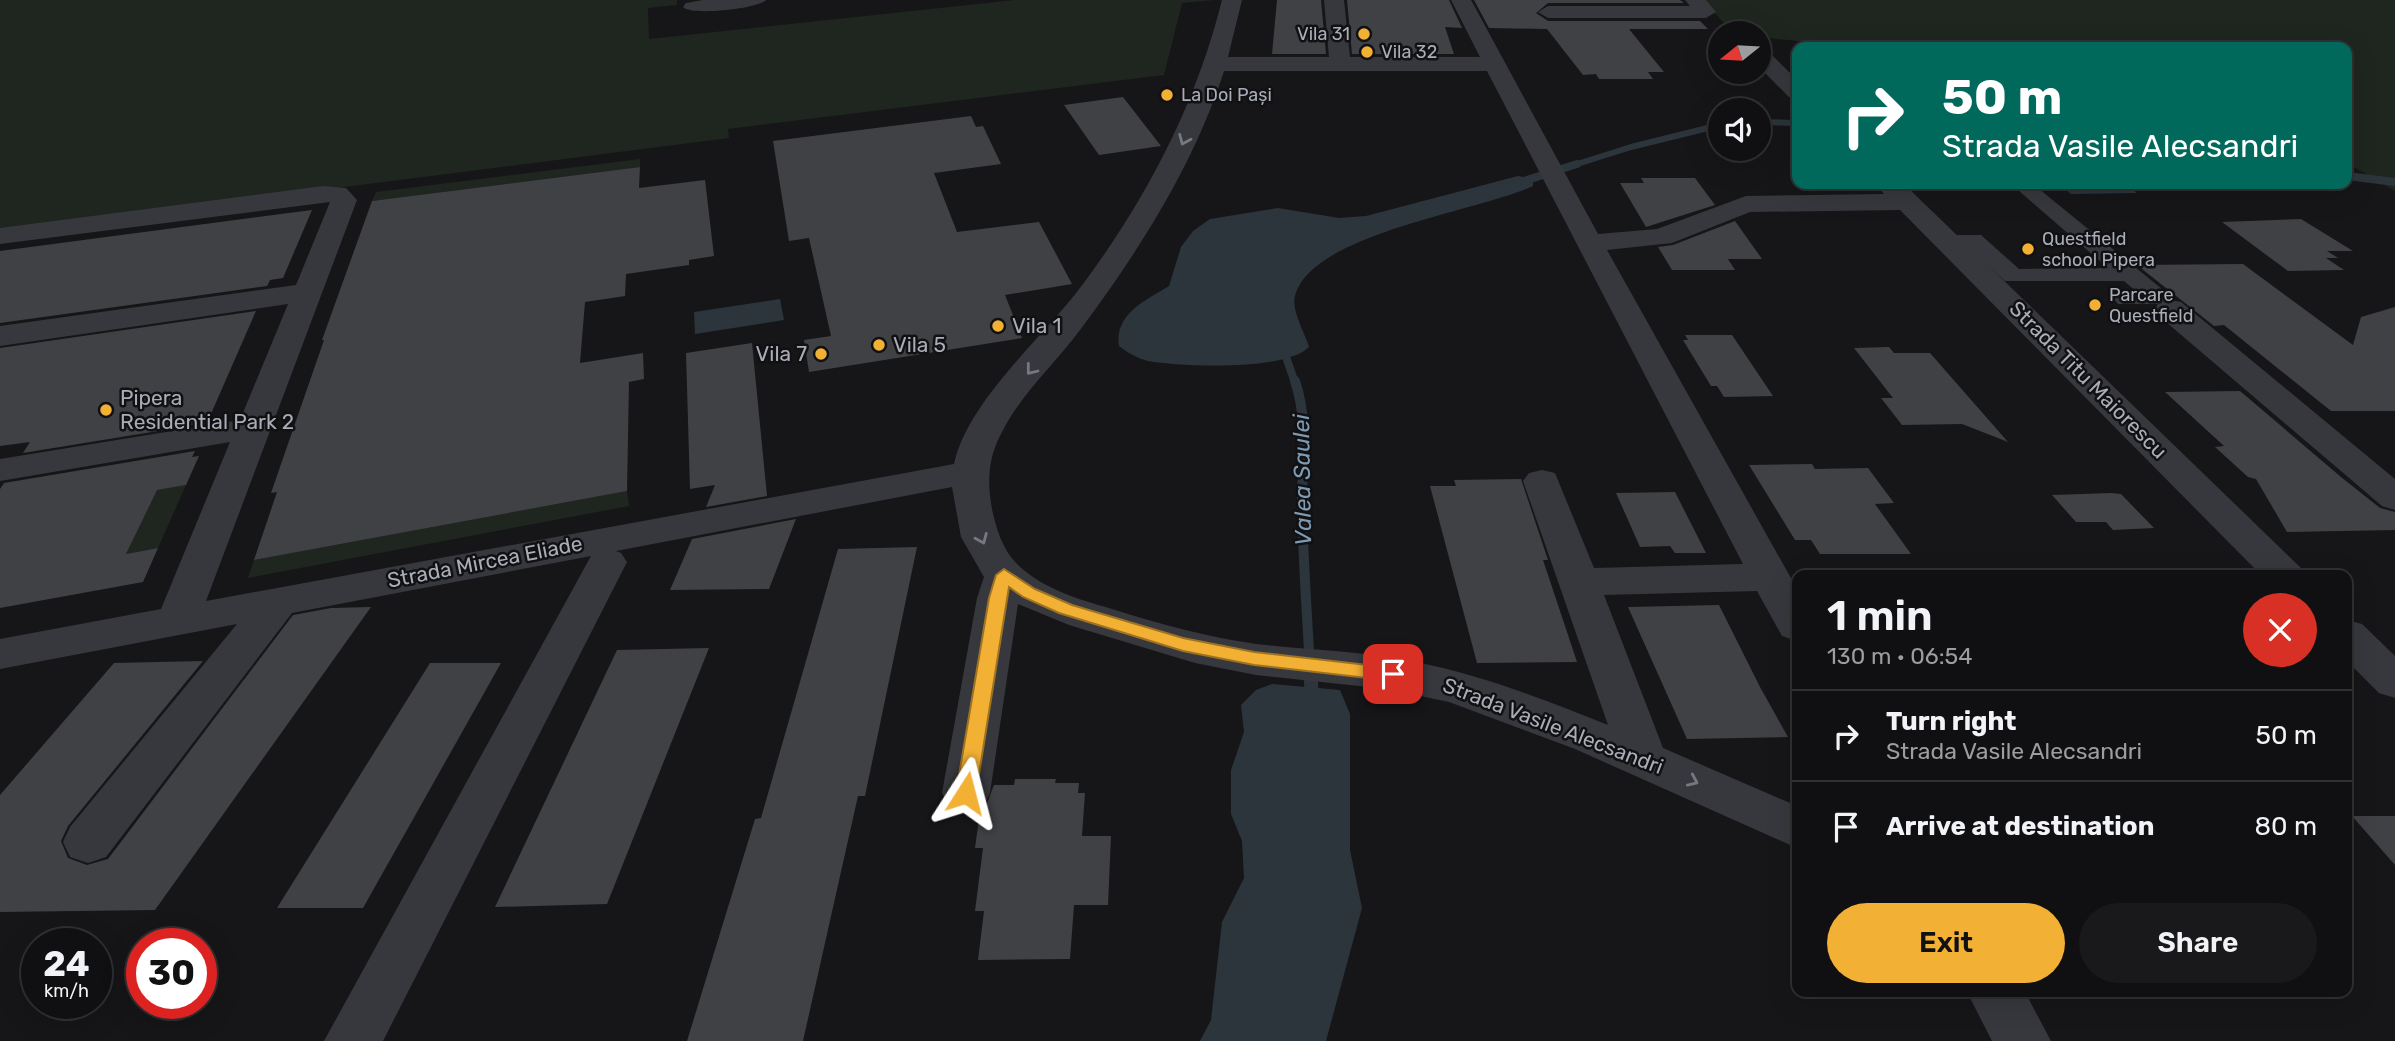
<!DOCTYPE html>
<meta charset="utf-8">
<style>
:root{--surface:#101012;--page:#19191b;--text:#f1f3f6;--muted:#9c9d9f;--line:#303032;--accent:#f2b134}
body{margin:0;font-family:Rubik,sans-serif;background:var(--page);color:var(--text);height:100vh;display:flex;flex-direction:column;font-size:26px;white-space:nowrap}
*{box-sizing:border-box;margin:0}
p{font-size:23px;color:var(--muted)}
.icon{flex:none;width:38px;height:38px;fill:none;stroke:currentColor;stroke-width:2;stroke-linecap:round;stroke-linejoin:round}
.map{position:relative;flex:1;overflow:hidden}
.panel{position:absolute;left:1792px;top:570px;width:560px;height:427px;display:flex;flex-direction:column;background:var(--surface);border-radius:14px;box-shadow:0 7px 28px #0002,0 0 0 2px var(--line)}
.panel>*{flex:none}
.hud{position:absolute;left:1792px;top:42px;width:560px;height:147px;border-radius:14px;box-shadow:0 7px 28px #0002,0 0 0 2px var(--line);background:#00695c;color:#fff;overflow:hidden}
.needle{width:46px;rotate:252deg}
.fabs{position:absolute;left:1708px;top:21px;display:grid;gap:14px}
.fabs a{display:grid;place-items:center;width:63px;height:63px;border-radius:50%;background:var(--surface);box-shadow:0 7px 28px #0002,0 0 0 2px var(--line);font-size:35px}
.speed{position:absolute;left:21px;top:928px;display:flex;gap:14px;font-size:35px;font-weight:700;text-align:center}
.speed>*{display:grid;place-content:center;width:91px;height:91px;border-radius:50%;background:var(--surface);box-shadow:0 7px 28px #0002,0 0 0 2px var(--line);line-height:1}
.speed small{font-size:18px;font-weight:400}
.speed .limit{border:10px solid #d22;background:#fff;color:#111}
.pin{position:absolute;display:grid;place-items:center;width:60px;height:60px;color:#fff;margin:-30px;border-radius:14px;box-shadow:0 4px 10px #0006}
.me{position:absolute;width:77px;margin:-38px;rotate:9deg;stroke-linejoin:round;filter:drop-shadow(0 0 5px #0008)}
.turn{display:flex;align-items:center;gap:24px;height:147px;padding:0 35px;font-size:32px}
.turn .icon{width:91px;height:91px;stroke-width:2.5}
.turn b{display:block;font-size:49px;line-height:60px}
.round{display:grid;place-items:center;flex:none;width:74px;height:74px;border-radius:37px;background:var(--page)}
.headline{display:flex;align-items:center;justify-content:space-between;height:119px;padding:0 35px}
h1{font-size:42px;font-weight:600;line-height:52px}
.action{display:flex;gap:14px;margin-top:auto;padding:14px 35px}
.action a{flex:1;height:80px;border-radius:42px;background:var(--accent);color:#111;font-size:28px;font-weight:600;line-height:80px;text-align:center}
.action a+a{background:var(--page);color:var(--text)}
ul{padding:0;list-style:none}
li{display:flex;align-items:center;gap:21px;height:91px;padding:0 35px;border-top:2px solid var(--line)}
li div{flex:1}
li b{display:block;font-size:26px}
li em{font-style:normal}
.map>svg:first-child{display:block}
.green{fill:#1e261f}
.water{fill:#2c353c}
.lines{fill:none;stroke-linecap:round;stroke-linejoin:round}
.stream-far3{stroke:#2c353c;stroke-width:6}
.stream-far2{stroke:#2c353c;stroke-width:8}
.stream-far1{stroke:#2c353c;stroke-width:10}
.stream{stroke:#2c353c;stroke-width:14}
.building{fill:#404145}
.pedestrian{fill:#37383d;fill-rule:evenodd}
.minor{fill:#37383d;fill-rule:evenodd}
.oneway{stroke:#757881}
.route{fill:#f2b134;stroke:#9d7322;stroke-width:2}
.poi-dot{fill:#f2b134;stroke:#111113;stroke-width:2.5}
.labels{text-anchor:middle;stroke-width:5;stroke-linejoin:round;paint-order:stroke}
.far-poi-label{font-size:18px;fill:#a8adb8;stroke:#111113;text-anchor:start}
.poi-label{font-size:21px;fill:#a8adb8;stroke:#111113;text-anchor:start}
.street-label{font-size:21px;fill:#a8adb8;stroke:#111113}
.water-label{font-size:23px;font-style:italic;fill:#7f9bb3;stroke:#111113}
</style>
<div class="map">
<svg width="2395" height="1041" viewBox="0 0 2395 1041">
<rect width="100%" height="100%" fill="#161618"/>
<!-- green -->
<path class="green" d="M0 0H677V5L648 8 649 39 1015 0H1215L1182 3 1164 75 728 129 729 138 0 231Z
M1704 0H2395V191L2347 163V47H1856L1759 37V33H1732Z
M640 159V167L372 201 376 192Z
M186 485 158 548 126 554 155 490Z
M627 491 629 506 248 578 254 560Z"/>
<!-- water -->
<path class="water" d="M1518 176 1533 179V186C1480 211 1310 234 1295 296 1291 310 1305 333 1309 347 1286 371 1182 367 1148 361 1137 358 1128 353 1119 346 1114 314 1146 300 1169 286L1181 247 1193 231 1210 219 1278 208 1339 218 1366 216Z
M2059 184H2125L2137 193 2071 194Z
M780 299 784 320 695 334 694 312Z
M1272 684 1340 690 1350 714V850L1362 908 1326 1041H1200L1211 1020 1222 922 1244 878 1242 841 1231 814V770L1244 732 1241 705 1256 690Z"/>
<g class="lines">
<!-- stream-far3 -->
<path class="stream-far3" d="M1759 122 1797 123
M1571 166 1631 147 1720 125"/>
<!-- stream-far2 -->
<path class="stream-far2" d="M2347 176 2395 182
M1521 182 1577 164
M1283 348 1295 383"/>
<!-- stream-far1 -->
<path class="stream-far1" d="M1295 381C1309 423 1302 462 1302 505 1303 559 1307 614 1310 668"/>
<!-- stream -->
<path class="stream" d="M1310 666 1312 699"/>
</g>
<!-- building -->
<path class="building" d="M1277 0H1321L1326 54H1272Z
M1347 0H1449L1462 28 1445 27 1454 54H1352Z
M1474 0H1680L1684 3H1548L1536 13 1548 21H1700L1708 29H1629L1664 72H1648L1653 79H1599L1596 74 1583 75 1547 29 1489 28Z
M1123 97 1161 146 1099 155 1064 105Z
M971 116 976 127 983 126 1001 164 934 173 957 232 1039 222 1072 284 1005 295 1022 338 809 372 804 340 831 336 809 238 789 241 773 141Z
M640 167 639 188 705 180 714 256 689 260V265L626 274 625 296 585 302 580 363 643 353 644 379 629 382 627 491 254 560 277 492 271 493 324 340H322L372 201Z
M1641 178H1695L1715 205 1646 227 1620 183H1644Z
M312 210 283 278 270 280 267 286 0 323V251Z
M2301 219 2353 251H2327L2338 258H2326L2344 270 2288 271 2222 222Z
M1735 221 1762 259H1728L1735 270H1672L1658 247 1673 245Z
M2243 264 2353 345 2361 317 2395 307V411H2331L2224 325 2214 326 2137 265Z
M256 311 207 423 23 453 30 442 0 446V348Z
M1685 335H1732L1773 396 1724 397 1717 386H1711L1683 340H1688Z
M752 343 767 496 706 507 715 485 690 489 686 353Z
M1889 347 1894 353H1930L2008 442 1962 424 1902 425 1881 398H1893L1854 348Z
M2240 391 2341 477 2380 508 2395 512V530L2287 532 2256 479 2248 477 2215 447 2224 446 2165 392Z
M195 451 192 457 199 456 186 485 157 490 126 554 158 548 143 582 0 608V489L4 483Z
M1812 464 1815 469 1868 468 1894 503 1875 504 1911 554H1820L1811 540H1795L1749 465Z
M1521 479 1548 560H1543L1577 662 1477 663 1430 486H1456L1454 480Z
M1675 492 1706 553H1675L1670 546 1640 547 1616 493Z
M2111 493 2121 494 2154 528 2113 530 2106 522H2076L2052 495Z
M796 519 769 589 670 590 692 539Z
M917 547 865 796H858L803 1041H687L755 819 761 818 838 549Z
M1719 605 1760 687 1788 737 1687 739 1628 607Z
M371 607 155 910 0 912V795L114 663 203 661 68 826 61 841 68 858 87 865 108 859 293 615 331 608Z
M709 648 607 904 495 907 617 650Z
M430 663H501L363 908H277Z
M1015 779H1056L1055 783H1079L1078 793H1085L1082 836H1111L1108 905H1074L1070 959 978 960 984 911H975L983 848H975L980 811 985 808 994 785H1014Z
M2352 816H2395V865Z"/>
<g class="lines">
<!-- pedestrian -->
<path class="pedestrian" d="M2011 184H2033L2168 294 2172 299 2168 304H2118L2114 299 2118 294 2137 292 2124 281H2005L1967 247 1939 245 1936 240 1939 235H1981L2019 269 2108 268Z"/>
<!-- minor -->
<path class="minor" d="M703 0H766C758 9 691 16 683 7L686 3Z
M1222 0H1242L1228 57H1329L1324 0H1344L1350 57H1480L1451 0H1471L1598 234 1657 229 1746 196 1884 194 1876 184H1904L2300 567 2306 576H2262L1900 210 1750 212 1672 243 1607 250 1797 589V641L1782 636 1757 591 1604 595 1663 748 1797 806V848L1575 749 1449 702 1387 689 1256 675 1195 663 1069 625 1018 604 990 793 983 807 966 812 949 807 942 793 977 598 984 577 961 537 952 487 616 551 621 553 627 562 383 1041H324L591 556 292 613 106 857 88 863 70 857 63 842 70 827 237 624 0 669V639L161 609 230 442 0 481V459L240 420 288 304 0 346V326L296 285 330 202 0 244V228L323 186 346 188 357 200 206 601 954 464C968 400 1044 337 1083 284 1147 198 1196 104 1222 0ZM1224 71H1487L1743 564 1594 568 1555 473 1542 470 1529 473 1523 481 1608 725C1546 700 1482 675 1416 662 1364 651 1310 650 1256 644 1207 637 1159 624 1112 609 1078 599 1042 589 1016 563 1002 548 996 528 992 509 987 482 988 458 1001 434 1020 395 1054 365 1080 330 1139 251 1194 165 1224 71Z
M1685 0H1706L1716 12 1706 18H1548L1538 12 1548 6H1690Z
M1759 49 1767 50 1797 80V99L1789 97 1759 67Z
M2170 300 2181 302 2395 479V510L2382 506 2159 316 2155 309 2159 302Z
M2347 620 2362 624 2395 656V698L2379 693 2347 661Z
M1967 992H2025L2051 1041H1992Z"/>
</g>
<!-- one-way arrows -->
<defs><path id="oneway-chevron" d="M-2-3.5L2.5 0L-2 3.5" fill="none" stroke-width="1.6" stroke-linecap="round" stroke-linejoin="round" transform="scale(1.75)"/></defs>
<g class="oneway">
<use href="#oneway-chevron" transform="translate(1184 140) rotate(113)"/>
<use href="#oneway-chevron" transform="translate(1031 370) rotate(128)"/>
<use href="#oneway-chevron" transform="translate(982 539) rotate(67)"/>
<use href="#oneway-chevron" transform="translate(1693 781) rotate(24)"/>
</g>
<!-- route -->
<path class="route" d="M1004 569 1035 589 1072 605 1183 638 1254 652 1393 668 1402 674 1393 681 1254 665 1183 651 1059 613 1023 597 1009 587 976 793 973 798H959L956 793 989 598 996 575Z"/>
<!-- markers -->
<g class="poi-dot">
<circle cx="1364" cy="34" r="7"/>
<circle cx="1367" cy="52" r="7"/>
<circle cx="1167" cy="95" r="7"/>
<circle cx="2028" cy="249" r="7"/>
<circle cx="2095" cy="305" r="7"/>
<circle cx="998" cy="326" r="7"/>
<circle cx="879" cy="345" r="7"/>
<circle cx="821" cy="354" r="7"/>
<circle cx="106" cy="410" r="7"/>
</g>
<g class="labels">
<!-- far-poi labels -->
<g class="far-poi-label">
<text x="1350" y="40" text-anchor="end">Vila 31</text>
<text x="1381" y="58">Vila 32</text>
<text x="1181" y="101">La Doi Pași</text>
<text x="2042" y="245">Questfield<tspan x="2042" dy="21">school Pipera</tspan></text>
<text x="2109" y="301">Parcare<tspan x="2109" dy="21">Questfield</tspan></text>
</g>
<!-- poi labels -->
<g class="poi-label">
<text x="1012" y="333">Vila 1</text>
<text x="893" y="352">Vila 5</text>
<text x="807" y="361" text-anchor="end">Vila 7</text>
<text x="120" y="405">Pipera<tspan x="120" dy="24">Residential Park 2</tspan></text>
</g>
<!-- street labels -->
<g class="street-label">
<text transform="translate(2088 380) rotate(45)" y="7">Strada Titu Maiorescu</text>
<text transform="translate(485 562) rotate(-11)" y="7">Strada Mircea Eliade</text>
<text transform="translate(1553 726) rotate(21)" y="7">Strada Vasile Alecsandri</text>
</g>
<!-- water labels -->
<g class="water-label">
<text transform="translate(1302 480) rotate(-91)" y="8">Valea Saulei</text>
</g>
</g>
</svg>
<div class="fabs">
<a><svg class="needle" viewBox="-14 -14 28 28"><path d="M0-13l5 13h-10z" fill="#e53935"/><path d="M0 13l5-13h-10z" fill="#9c9d9f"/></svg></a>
<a><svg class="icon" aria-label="sound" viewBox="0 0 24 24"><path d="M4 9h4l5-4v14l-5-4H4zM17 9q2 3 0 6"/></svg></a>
</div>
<div class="speed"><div>24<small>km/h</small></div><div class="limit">30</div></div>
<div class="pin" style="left:1393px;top:674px;background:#d93025"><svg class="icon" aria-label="arrive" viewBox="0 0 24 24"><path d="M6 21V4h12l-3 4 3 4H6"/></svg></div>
<svg class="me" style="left:966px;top:793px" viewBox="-20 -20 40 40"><path d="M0-17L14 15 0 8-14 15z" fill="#f2b134" stroke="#fff" stroke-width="4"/></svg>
<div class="hud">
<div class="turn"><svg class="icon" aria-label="right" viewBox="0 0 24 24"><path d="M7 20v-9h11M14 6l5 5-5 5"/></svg><div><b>50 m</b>Strada Vasile Alecsandri</div></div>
</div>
<section class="panel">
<div class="headline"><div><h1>1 min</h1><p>130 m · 06:54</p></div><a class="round" style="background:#d93025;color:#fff"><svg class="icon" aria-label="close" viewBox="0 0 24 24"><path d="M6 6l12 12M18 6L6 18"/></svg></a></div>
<ul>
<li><svg class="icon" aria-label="right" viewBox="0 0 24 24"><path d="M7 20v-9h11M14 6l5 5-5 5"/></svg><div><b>Turn right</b><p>Strada Vasile Alecsandri</p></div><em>50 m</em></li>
<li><svg class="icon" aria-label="arrive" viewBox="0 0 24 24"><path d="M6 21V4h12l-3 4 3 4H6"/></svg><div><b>Arrive at destination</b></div><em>80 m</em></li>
</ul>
<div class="action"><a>Exit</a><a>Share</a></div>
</section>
</div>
